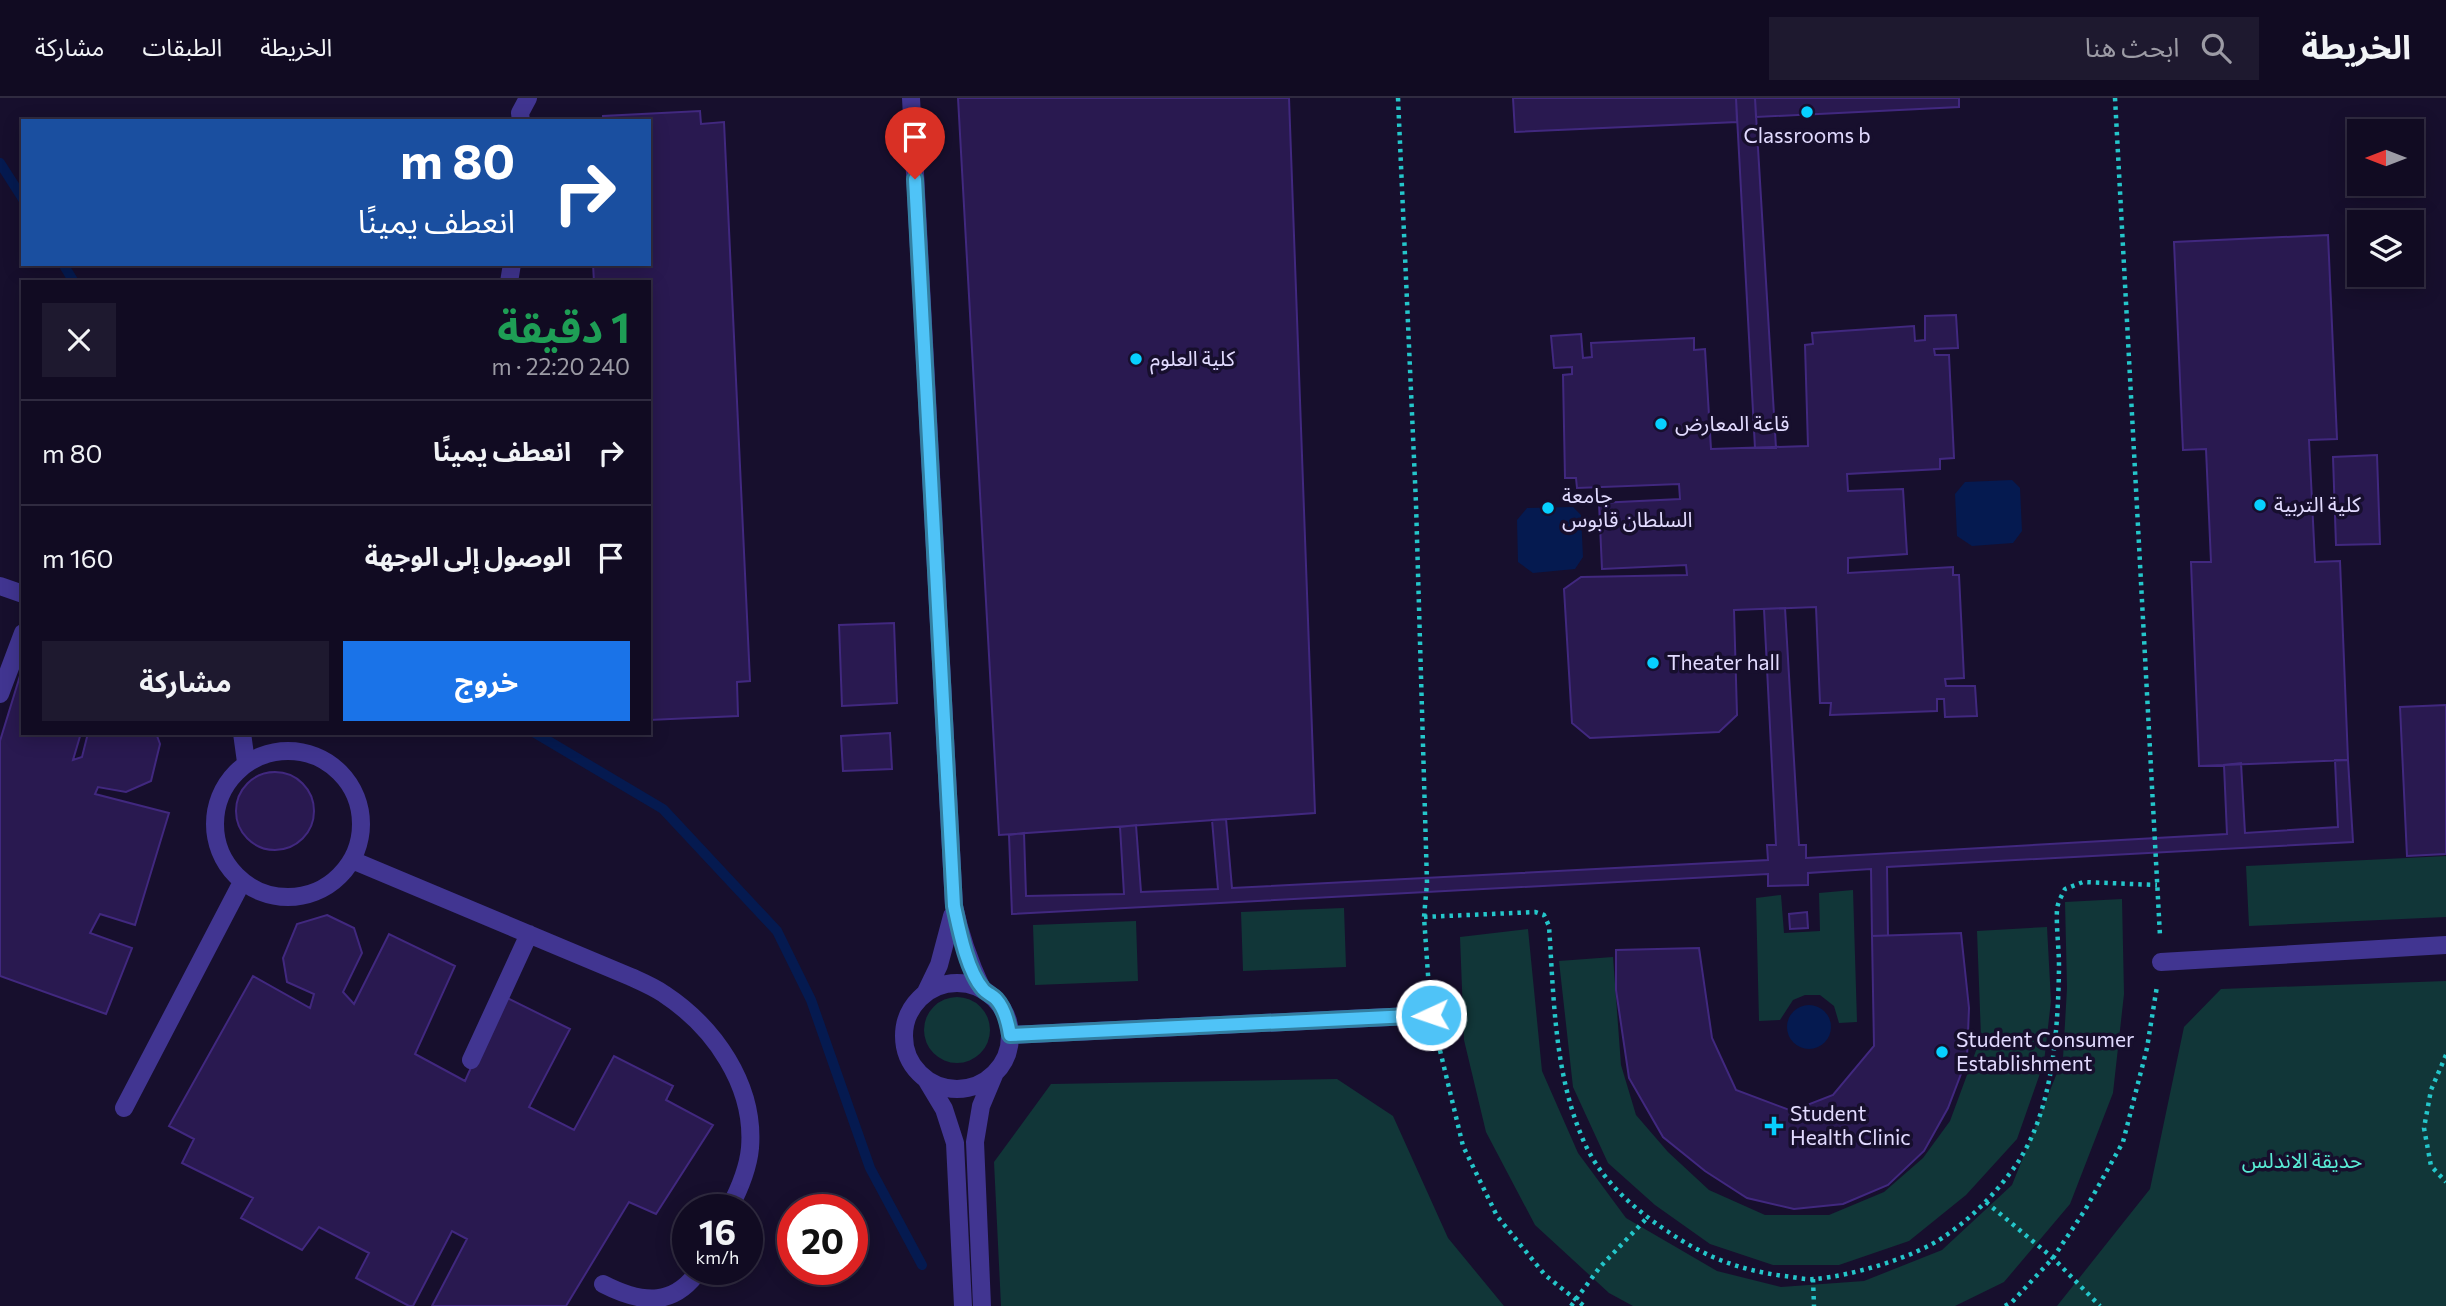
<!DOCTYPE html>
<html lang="ar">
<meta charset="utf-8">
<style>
:root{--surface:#110b22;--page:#1e192f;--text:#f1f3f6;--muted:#9c9ba5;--line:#302b40;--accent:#1a73e8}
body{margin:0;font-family:Commissioner,"Noto Sans Arabic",sans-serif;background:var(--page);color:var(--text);direction:rtl;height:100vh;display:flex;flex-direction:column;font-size:26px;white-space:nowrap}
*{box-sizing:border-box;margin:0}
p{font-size:23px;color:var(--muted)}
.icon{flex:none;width:38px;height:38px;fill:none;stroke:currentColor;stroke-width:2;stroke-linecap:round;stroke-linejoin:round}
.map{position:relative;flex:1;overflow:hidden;direction:ltr}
.details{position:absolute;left:21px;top:182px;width:630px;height:455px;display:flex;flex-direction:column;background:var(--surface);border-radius:0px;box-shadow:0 4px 18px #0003,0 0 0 2px var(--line);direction:rtl}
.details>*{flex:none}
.guide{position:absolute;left:21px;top:21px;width:630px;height:147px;border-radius:0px;box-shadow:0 4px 18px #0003,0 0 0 2px var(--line);direction:rtl;background:#1a4fa0;color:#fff;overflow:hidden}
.needle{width:46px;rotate:270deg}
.buttons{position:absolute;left:2347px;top:21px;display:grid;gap:14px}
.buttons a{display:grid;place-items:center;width:77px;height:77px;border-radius:0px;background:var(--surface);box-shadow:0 4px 18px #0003,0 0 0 2px var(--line);font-size:35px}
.speed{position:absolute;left:672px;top:1096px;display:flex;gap:14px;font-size:35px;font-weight:700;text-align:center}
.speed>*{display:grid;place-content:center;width:91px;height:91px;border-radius:50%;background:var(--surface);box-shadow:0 4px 18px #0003,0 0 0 2px var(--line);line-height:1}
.speed small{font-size:18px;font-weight:400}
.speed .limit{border:10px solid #d22;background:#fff;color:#111}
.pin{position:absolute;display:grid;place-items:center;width:60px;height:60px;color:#fff;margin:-72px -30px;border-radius:50% 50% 50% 0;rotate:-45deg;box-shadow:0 0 7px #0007}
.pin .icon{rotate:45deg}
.me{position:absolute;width:77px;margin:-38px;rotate:267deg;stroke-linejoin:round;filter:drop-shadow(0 0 5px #0008)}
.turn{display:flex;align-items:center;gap:24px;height:147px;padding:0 21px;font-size:32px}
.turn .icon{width:91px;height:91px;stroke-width:2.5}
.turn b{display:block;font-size:49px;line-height:60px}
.round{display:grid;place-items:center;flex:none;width:74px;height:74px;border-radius:0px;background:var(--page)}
.overview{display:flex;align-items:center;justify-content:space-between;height:119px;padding:0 21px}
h1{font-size:42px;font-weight:700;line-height:52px;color:#1e9e55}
.button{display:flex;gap:14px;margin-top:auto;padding:14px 21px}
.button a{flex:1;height:80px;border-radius:0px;background:var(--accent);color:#fff;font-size:28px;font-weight:700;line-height:80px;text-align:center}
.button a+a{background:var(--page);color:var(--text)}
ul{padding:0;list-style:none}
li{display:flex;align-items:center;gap:21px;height:105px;padding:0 21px;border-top:2px solid var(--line)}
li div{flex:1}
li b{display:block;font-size:26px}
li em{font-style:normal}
header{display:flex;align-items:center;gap:42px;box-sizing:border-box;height:98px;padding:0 35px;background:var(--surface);border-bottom:2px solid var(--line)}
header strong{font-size:33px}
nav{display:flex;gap:38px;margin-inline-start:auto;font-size:24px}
.search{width:490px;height:63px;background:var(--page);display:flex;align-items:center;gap:18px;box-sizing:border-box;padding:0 24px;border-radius:0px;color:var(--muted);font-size:26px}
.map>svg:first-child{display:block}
.green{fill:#113638}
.water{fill:#051a50}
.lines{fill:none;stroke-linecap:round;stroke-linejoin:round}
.stream{stroke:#051a50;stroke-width:10}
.building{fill:#291950;stroke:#41287f;stroke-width:2}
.path{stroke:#24c6ca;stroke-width:4.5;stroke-dasharray:3.5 5;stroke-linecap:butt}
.minor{stroke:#413591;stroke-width:18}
.route-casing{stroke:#337fa1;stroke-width:18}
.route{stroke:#4fc3f7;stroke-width:12}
.poi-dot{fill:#07d0ff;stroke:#170f2d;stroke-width:2.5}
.labels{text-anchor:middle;stroke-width:7;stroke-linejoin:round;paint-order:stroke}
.poi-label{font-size:21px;fill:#e2dbff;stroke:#170f2d;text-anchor:start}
.park-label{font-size:21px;fill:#59ecd5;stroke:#170f2d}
</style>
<header>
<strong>الخريطة</strong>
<div class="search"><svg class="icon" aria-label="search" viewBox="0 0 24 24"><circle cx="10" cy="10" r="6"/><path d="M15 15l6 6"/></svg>ابحث هنا</div>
<nav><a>الخريطة</a><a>الطبقات</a><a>مشاركة</a></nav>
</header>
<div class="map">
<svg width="2446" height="1208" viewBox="0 0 2446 1208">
<rect width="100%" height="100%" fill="#170f2d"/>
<!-- green -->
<path class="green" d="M2446 758V819L2249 828 2246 768Z
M1853 792 1857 924 1839 925 1834 908 1820 897H1805L1793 902 1780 922 1759 923 1756 800 1781 797 1784 835 1820 833 1819 795Z
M2122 801 2124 896 2113 995 2070 1106 2004 1184 1955 1208H1633L1609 1195 1535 1127 1486 1034 1464 942 1460 839 1528 831 1542 973 1578 1055 1626 1120 1717 1173 1781 1189 1864 1183 1942 1152 2012 1087 2063 960 2067 890 2065 804Z
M1344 810 1346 869 1243 873 1241 814Z
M1136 823 1138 883 1035 887 1033 827Z
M2047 829 2051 903 2044 964 2017 1041 1966 1097 1909 1143 1839 1167H1773L1710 1146 1655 1107 1608 1065 1573 989 1559 863 1613 859 1621 967 1636 1017 1668 1054 1709 1092 1765 1117H1829L1884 1094 1923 1060 1950 1023 1981 939 1977 833Z
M2446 883V1208H2057L2150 1091 2184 929 2221 891Z
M924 932a33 33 0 1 1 66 0a33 33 0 1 1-66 0Z
M1337 981 1393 1018 1448 1140 1504 1208H1001L994 1064 1051 986Z"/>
<!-- water -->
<path class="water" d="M2012 382 2020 390 2022 433 2013 445 1972 448 1957 438 1955 396 1965 384Z
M1573 409 1581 417 1583 459 1575 471 1533 475 1518 464 1517 422 1527 410Z
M1787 929a22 22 0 1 1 44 0a22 22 0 1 1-44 0Z"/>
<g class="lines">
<!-- stream -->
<path class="stream" d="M0 65 23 101
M63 166 74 184
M535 635 663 711 777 833 811 902 870 1070 922 1167"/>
</g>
<!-- building -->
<path class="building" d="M958 0H1289L1315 715 999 737Z
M1513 0H1736L1737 24 1515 34Z
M1736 0H1755L1776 350H1755Z
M1755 0H1959V9L1756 19Z
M700 13 701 26 724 24 750 583 737 584 738 618 649 622V184H594L593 166H649V23H603V18Z
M2328 137 2337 341 2309 342 2315 464 2340 463 2348 662 2199 668 2191 464H2211L2206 351 2183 352 2174 144Z
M1956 217 1958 250 1934 251 1935 257H1949L1954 360 1940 361V371L1847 376 1848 393 1903 391 1907 456 1848 460V475L1953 469V477H1959L1964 580 1945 581 1946 588H1975L1977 618 1945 619 1944 601H1937V613L1830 617 1831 605H1820L1816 509 1734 512 1737 617 1719 634 1590 640 1572 625 1564 491 1581 479 1687 477 1686 467 1602 471 1599 405 1680 401 1679 386 1577 390 1576 380H1565L1563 277 1572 276V269L1554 270 1551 238 1581 236 1583 260 1592 259 1591 245 1694 240V252L1705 251 1711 351 1808 348 1805 247 1813 246 1812 235 1914 228 1915 243 1925 242V218Z
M2377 357 2380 446 2336 447 2333 359Z
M1785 510 1799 747H1806V760L2227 736 2224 667 2241 665 2245 735 2338 729 2335 662H2348L2353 744 1887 769 1888 838H1872L1871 771 1808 775V787L1768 788V776L1012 816 1009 737 1024 735 1026 798 1124 796 1120 729 1136 727 1141 794 1218 791 1212 722 1226 721 1232 790 1768 762 1767 747H1776L1764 511Z
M894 525 897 605 842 608 839 527Z
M23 568V635H81L73 662 82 659 88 635H156L160 646 151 683 126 694 98 689 95 696 169 715 135 827 100 816 90 835 132 850 106 916 0 878V643Z
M2446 607V756L2407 758 2400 609Z
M890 635 892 671 843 673 841 638Z
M236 713a39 39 0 1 1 78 0a39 39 0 1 1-78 0Z
M1807 814 1808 830 1790 831 1789 816Z
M327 817 354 830 362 855 343 894 354 906 389 836 455 868 415 956 465 983 503 898 570 931 529 1009 574 1032 614 958 673 988 666 1002 713 1027 656 1116 629 1104 566 1208H432L467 1141 452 1133 413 1208H409L356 1180 369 1155 319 1129 302 1152 241 1120 253 1100 182 1065 194 1041 169 1028 253 878 310 910 314 896 287 884 283 860 297 826Z
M1961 835 1969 910 1967 960 1948 1010 1924 1053 1888 1087 1843 1106 1794 1111 1747 1100 1705 1073 1663 1039 1629 980 1616 892V852L1699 850 1712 940 1736 992 1792 1013 1833 997 1874 948 1872 838Z"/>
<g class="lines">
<!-- path -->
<path class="path" d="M1398 0 1416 406 1427 785 1424 819 1429 891
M2115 0 2160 838
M1424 819 1535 814 1544 817 1549 828C1554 901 1554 978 1585 1046 1602 1083 1634 1111 1667 1133 1705 1159 1739 1172 1784 1178 1794 1179 1805 1182 1815 1181 1851 1178 1916 1159 1945 1138 1972 1120 1997 1094 2016 1067 2053 1014 2058 932 2059 869 2059 850 2056 829 2057 811 2058 804 2062 797 2065 791L2083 784 2157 787
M1438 944 1463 1048 1497 1118 1545 1177 1584 1208
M2446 957 2431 992 2424 1030 2431 1068 2446 1084
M1986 1104 2053 1160 2100 1208
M1813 1181 1814 1208
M1571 1208 1600 1169 1647 1120
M2005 1208 2012 1204 2053 1160 2085 1112 2123 1044 2147 950 2157 888"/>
<!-- minor -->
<path class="minor" d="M911 0 954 808C960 837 969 863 982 891
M521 23 520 15 528 0
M509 184 512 166
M0 488 23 496
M0 596 23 535
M242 635 246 664
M215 726a73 73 0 1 1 146 0a73 73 0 1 1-146 0Z
M352 762 631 879C642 884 654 889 664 896 714 929 755 987 750 1050 748 1072 739 1092 729 1111
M2161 864 2446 847
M904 938a53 53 0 1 1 106 0a53 53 0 1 1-106 0Z
M926 894 939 867 952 818
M1010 937 1431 917
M471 962 529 836
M926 981 944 1011 955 1045 963 1208
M124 1010 242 784
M603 1186C644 1207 675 1208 700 1171
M982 1208 975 1044 981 1008 994 977"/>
</g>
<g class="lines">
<defs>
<path id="route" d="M915 81 954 808C959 831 967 873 983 891 986 895 992 897 996 901 1005 911 1008 924 1010 937L1431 917"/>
</defs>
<!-- route casing -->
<use href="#route" class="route-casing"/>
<!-- route -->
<use href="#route" class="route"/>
</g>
<!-- markers -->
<g class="poi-dot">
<circle cx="1807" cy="14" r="7"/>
<circle cx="1136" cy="261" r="7"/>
<circle cx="1661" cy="326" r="7"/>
<circle cx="2260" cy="407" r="7"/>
<circle cx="1548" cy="410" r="7"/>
<circle cx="1653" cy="565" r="7"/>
<circle cx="1942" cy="954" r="7"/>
<path d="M1770.5 1017.5h7v7h7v7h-7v7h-7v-7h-7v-7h7z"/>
</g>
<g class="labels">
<!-- poi labels -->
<g class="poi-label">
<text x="1807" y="45" text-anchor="middle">Classrooms b</text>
<text x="1150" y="268">كلية العلوم</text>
<text x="1675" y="333">قاعة المعارض</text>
<text x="1562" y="405">جامعة<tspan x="1562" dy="24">السلطان قابوس</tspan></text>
<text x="2274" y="414">كلية التربية</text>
<text x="1667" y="572">Theater hall</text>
<text x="1956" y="949">Student Consumer<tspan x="1956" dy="24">Establishment</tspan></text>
<text x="1790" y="1023">Student<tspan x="1790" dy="24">Health Clinic</tspan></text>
</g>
<!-- park labels -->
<g class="park-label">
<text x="2302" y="1070">حديقة الاندلس</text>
</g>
</g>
</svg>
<div class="buttons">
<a><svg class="needle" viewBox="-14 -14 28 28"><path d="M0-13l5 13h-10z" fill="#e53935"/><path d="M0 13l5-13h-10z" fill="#9c9ba5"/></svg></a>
<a><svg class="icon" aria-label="layers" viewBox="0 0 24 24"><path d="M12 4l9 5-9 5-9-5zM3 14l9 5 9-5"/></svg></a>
</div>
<div class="speed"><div>16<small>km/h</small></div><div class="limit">20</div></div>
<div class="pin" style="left:915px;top:81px;background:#d93025"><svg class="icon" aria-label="arrive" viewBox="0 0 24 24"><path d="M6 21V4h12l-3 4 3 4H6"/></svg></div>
<svg class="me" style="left:1431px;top:917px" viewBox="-20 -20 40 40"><circle r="17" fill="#4fc3f7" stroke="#fff" stroke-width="3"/><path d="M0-11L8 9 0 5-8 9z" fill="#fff"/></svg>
<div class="guide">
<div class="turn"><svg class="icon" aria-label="right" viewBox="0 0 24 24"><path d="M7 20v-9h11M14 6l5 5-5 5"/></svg><div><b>80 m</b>انعطف يمينًا</div></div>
</div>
<section class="details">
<div class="overview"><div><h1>1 دقيقة</h1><p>240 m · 22:20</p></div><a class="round"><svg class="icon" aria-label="close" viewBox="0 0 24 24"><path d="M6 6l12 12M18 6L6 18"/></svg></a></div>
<ul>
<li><svg class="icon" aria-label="right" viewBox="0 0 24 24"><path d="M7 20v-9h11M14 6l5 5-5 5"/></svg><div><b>انعطف يمينًا</b></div><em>80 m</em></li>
<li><svg class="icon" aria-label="arrive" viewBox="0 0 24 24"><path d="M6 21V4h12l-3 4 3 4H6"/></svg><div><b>الوصول إلى الوجهة</b></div><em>160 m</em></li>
</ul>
<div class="button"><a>خروج</a><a>مشاركة</a></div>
</section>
</div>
